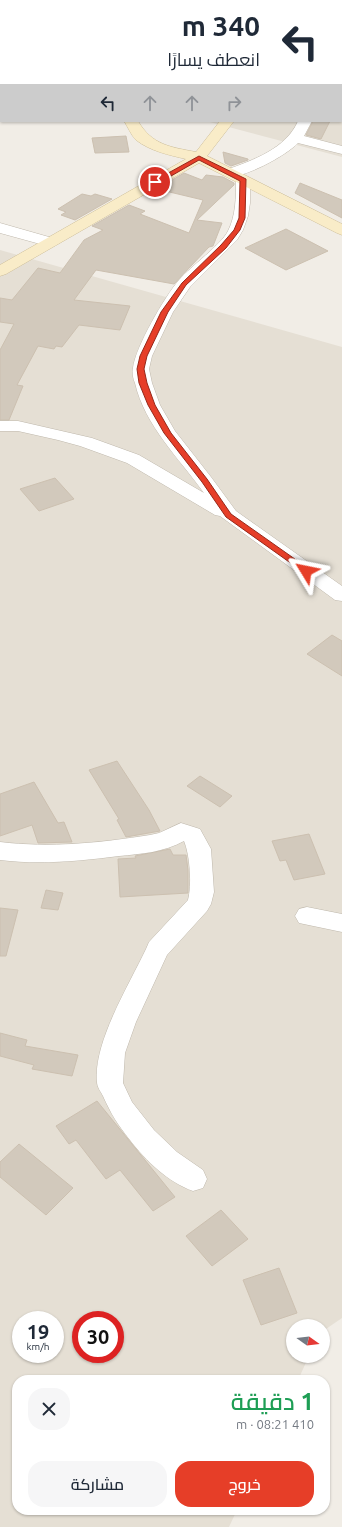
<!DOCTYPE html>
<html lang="ar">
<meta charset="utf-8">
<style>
:root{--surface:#fff;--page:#f6f6f7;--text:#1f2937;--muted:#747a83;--accent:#e63e28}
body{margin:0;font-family:Ubuntu,Cairo,sans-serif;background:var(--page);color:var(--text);direction:rtl;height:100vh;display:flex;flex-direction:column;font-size:15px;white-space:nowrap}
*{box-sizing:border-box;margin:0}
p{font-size:13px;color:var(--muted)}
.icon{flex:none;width:22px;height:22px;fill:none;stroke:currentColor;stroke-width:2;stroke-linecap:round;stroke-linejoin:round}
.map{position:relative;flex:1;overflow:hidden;direction:ltr}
.panel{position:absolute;left:12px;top:1375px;width:318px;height:140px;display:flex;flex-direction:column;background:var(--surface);border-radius:16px;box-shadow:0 1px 3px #0004;direction:rtl}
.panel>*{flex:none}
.banner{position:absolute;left:0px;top:0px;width:342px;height:122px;box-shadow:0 1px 3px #0004;direction:rtl;background:#fff;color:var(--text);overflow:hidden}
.needle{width:26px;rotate:104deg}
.tools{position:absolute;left:286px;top:1319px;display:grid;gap:8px}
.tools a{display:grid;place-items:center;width:44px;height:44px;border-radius:50%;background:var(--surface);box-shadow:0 1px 3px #0004;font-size:20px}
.speed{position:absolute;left:12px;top:1311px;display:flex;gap:8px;font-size:20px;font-weight:700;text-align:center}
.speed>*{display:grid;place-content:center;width:52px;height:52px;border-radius:50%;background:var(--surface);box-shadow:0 1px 3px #0004;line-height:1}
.speed small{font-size:10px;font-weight:400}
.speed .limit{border:6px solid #d22;background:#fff;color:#111}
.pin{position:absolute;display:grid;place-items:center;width:34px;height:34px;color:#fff;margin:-17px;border:2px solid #fff;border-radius:50%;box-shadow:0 1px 4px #0007}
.me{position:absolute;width:44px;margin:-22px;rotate:305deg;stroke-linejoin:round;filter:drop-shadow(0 0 3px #0008)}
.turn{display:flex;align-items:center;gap:14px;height:84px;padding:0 16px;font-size:18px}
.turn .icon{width:52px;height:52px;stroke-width:2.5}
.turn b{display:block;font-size:28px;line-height:34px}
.lanes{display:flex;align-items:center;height:38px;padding:0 16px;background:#0003;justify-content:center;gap:20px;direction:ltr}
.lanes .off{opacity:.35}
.round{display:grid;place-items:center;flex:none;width:42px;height:42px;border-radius:16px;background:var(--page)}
.headline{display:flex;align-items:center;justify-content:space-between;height:68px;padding:0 16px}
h1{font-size:24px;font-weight:600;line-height:30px;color:#1e9e55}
.primary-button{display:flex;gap:8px;margin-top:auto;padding:8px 16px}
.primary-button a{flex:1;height:46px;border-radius:16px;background:var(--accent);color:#fff;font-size:16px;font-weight:600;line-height:46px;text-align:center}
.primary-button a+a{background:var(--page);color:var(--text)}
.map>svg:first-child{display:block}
.residential{fill:#e5dfd4;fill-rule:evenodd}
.building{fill:#d2c9bc;stroke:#ccc0b0}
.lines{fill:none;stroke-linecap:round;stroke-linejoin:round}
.street-casing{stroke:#bfb8ac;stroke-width:1}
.secondary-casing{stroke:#cdbe99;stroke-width:1}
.street{fill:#fff;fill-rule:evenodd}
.secondary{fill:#f9ecc8;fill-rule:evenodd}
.route{fill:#e63e28;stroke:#96281a}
</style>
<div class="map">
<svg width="342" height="1527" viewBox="0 0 342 1527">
<rect width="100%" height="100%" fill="#f1ede6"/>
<!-- residential -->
<path class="residential" d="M0 0H342V157L206 121H341V1H1V67Z
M0 250 342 347V1318L323 1331V1326H293V1356H309L298 1380H17V1510H237L229 1527H0ZM21 1320H55V1354H21ZM81 1320H115V1354H81Z"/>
<!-- building -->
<path class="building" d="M313 121H330L321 139 306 135Z
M126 136 129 152 95 153 92 138Z
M223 152 248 159V160L231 166 225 163Z
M184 173 202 180 206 175 223 177 234 183V185L197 220 222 223 213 246 209 247 174 284 96 270 74 300 130 306 120 330 79 325 62 347 56 346 54 349 38 346 17 385 23 386 9 420H0V350L14 324 0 322V298L12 300 38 268 60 273 84 240 103 230 92 226 129 205 145 211 140 214 189 233 203 200 157 189Z
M300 183 342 200V218L295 193Z
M82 194 91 196 95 194 112 199 75 220 61 215 66 212 58 209Z
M286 229 328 251 286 270 245 248Z
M55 478 74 499 39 511 20 489Z
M332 635 342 641V676L307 654Z
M117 761 149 810 160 831 126 837 117 820 119 819 89 770Z
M200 776 232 796 220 807 187 786Z
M34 782 58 823 64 822 72 842 38 843 32 825 0 836V794Z
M309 834 325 874 294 880 286 860 280 861 272 841Z
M170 849 173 855H186L188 870V893L120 897 118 859 136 858 135 856Z
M46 890 63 893 58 910 41 908Z
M0 908 18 910 6 956H0Z
M0 1033 27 1040 25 1046 78 1055 72 1076 32 1069 34 1065 0 1056Z
M97 1101 175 1197 153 1211 120 1170 106 1179 76 1140 69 1144 56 1126Z
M19 1144 73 1188 46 1215 0 1177V1162Z
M221 1210 248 1239 212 1266 186 1236Z
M279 1268 297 1313 261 1325 243 1280Z"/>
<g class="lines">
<defs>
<path id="street" d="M341 110H342V119H341Z
M298 121H312L304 136 342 146V154L298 143C287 155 242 180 226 176L224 173 226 170C253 160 286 149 298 121Z
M243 176 248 177 250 180V203L248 216 243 230 237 240 190 287 173 312 152 356 149 369 152 383 160 405 175 431 211 477 236 511 342 586V601L335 600 220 516 215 515 127 463 80 446 58 440 18 431H0V421H18L92 438 139 455 204 493C179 458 145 426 135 383 133 379 132 372 133 368 135 348 165 296 179 280 191 266 221 245 228 231 236 215 236 197 236 180L238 177Z
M0 223 56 239 59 242 56 245 51 247 0 233Z
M181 823 200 829 211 849 214 892 211 904 207 911 167 955 136 1022 125 1053 123 1083 132 1102 154 1130 177 1152 203 1170 207 1179 203 1188 193 1191C168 1182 146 1161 130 1140 118 1125 111 1114 103 1096 101 1092 97 1087 97 1082 93 1043 129 985 146 949L149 942 188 900C192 885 190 855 184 841 164 852 141 854 119 856 79 861 40 865 0 860V842C50 848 100 843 150 835L159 833Z
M307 907 342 914V932L299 923 295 916 299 909Z"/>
<path id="secondary" d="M64 0H76V1H64Z
M341 27H342V35H341Z
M124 121H138C152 145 170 147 196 152L220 121H234L207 156 342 224V235L337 233 199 163 6 274 0 276V265L186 159C169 155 150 151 136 140 131 135 128 127 124 121Z"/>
</defs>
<!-- street casing -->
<use href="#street" class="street-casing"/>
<!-- secondary casing -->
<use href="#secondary" class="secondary-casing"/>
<!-- street -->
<use href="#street" class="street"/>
<!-- secondary -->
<use href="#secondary" class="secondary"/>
</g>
<!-- route -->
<path class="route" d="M199 156 246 179 245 218 240 230 226 248 186 285 168 312 147 356 144 369 147 383 155 405 171 433 207 479 231 514 309 569 311 571 306 574 226 517 202 482 164 433 148 405 139 383 137 369 140 356 161 312 182 283 221 245 234 230 239 218 240 181 199 160 157 184 152 182Z"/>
</svg>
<div class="tools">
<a><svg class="needle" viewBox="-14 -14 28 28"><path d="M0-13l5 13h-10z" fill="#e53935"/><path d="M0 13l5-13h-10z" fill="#747a83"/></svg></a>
</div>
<div class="speed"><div>19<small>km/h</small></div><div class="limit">30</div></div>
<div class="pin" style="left:155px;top:182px;background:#d93025"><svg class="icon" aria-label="arrive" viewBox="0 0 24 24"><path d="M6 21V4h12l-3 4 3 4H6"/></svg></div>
<svg class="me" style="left:306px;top:571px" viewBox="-20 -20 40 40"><path d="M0-17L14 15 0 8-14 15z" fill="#e63e28" stroke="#fff" stroke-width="4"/></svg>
<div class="banner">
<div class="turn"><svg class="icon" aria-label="left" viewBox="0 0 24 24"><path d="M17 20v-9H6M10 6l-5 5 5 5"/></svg><div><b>340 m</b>انعطف يسارًا</div></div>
<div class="lanes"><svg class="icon" aria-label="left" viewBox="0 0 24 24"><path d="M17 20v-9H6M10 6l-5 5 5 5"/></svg><svg class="icon off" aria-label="ahead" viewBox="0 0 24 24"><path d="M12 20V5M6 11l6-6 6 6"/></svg><svg class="icon off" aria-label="ahead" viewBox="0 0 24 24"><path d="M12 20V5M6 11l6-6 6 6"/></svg><svg class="icon off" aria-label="right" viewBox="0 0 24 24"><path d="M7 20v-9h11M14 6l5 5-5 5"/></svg></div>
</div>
<section class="panel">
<div class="headline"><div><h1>1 دقيقة</h1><p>410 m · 08:21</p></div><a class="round"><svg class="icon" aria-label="close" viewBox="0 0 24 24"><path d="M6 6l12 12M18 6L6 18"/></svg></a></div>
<div class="primary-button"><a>خروج</a><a>مشاركة</a></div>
</section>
</div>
